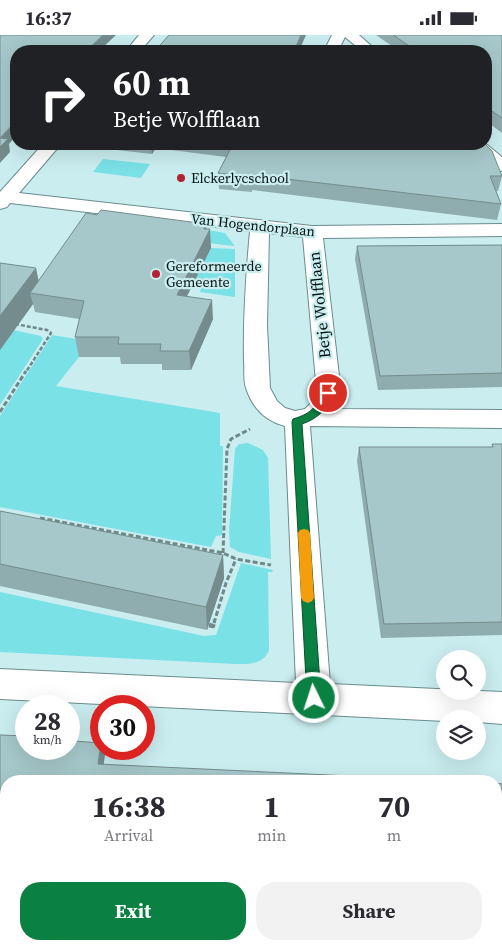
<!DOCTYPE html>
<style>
:root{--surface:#fff;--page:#f2f2f3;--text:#2b2b33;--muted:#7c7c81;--accent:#0b8043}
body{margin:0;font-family:"Source Serif 4",serif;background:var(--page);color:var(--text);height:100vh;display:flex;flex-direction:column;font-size:19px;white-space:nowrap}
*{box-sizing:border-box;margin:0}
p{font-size:16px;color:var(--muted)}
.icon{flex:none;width:28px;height:28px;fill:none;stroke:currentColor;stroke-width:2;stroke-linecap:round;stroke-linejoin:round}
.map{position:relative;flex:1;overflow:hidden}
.panel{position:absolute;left:0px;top:740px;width:502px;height:175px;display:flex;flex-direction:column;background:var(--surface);border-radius:20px 20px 0 0;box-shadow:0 5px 20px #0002}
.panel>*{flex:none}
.guide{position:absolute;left:10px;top:10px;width:482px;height:105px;border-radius:20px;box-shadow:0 5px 20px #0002;background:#202124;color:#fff;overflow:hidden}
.controls{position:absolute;left:436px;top:615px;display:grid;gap:10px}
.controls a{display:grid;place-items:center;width:50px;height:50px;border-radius:50%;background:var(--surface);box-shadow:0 5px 20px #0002;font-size:25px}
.speed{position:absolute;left:15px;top:660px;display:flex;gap:10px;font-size:25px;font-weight:700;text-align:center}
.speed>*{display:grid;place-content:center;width:65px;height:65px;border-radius:50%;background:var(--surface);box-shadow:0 5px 20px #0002;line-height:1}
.speed small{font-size:12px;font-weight:400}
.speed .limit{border:8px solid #d22;background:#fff;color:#111}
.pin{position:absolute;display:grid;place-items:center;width:42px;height:42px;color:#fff;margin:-21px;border:2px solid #fff;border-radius:50%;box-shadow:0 1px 5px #0007}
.me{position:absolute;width:55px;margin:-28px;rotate:356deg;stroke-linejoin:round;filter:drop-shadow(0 0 4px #0008)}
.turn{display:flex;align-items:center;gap:18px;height:105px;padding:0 20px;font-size:22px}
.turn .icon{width:65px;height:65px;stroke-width:2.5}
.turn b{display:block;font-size:35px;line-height:42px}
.eta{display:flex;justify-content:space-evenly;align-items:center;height:85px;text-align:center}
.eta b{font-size:30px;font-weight:700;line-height:35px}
.action{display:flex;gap:10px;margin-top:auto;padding:10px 20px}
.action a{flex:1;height:58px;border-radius:20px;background:var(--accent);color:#fff;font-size:20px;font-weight:700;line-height:58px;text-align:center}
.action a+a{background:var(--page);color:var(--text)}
.status{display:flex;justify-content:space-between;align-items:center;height:35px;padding:0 25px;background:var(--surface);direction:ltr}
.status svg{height:14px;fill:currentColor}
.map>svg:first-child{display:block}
.green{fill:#7ae1e7}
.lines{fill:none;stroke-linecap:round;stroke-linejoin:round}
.street-casing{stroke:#6b8c8e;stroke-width:2}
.path-far2{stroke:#6f8889;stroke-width:2.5;stroke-dasharray:4 2;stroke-linecap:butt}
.path-far1{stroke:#6f8889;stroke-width:3;stroke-dasharray:5 2.5;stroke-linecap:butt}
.path{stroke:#6f8889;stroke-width:4.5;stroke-dasharray:6 3;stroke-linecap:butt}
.street{fill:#fff;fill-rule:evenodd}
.wall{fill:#8facae}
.shaded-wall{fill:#748c8d}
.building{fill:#a6c8ca;stroke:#748c8d}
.route{fill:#0b8043;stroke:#07532c}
.slow{fill:#f59e0b}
.poi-dot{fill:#b42232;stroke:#caedef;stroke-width:2}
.labels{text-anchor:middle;stroke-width:4.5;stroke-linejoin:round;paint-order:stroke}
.far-poi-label{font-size:14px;fill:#051111;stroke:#caedef;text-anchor:start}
.far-street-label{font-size:14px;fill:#051111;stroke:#caedef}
.street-label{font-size:16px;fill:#051111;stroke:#caedef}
</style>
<div class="status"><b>16:37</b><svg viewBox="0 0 49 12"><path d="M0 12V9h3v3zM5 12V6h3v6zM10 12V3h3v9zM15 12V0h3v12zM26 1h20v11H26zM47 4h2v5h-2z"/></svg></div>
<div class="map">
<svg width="502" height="915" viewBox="0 0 502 915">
<rect width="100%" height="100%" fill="#caedef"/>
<!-- green -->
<path class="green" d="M103 124 150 129 141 143 93 137Z
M93 183 214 196 225 198 235 211 207 208Z
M211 213 235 214V262L200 257 201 253 184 252Z
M0 292 41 301 43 304 0 370Z
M52 300 83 305 79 322 56 351 220 378V411H223L222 500 216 501 211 512 0 472V381Z
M248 408 263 415 268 423 271 524 239 517 230 512 229 496 235 414 239 409Z
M241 528 273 535 272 537H268L269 615C263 630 249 629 235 629L0 617V557L204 601 216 600Z"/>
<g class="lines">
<defs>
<path id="street" d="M139 0H154L140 16H126Z
M332 0H359L377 16H362L345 2 338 16H324Z
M43 109H61L19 158 312 191 502 189V201L323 203 341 358 334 374 502 375V393L310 391 330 649 502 657V689L478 687V684H445V686L0 664V634L296 648 285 391C265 386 252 372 246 353 243 344 245 335 244 326 243 283 246 239 250 196L10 168 7 172 0 174V157ZM269 198 303 202 317 358 313 366 305 374 295 376 285 373 277 366 270 353 267 290Z
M468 109H486L502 122V136L496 135Z"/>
</defs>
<!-- street casing -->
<use href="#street" class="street-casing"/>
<!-- path-far2 -->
<path class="path-far2" d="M15 289 47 295 51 298 26 337"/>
<!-- path-far1 -->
<path class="path-far1" d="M0 377 26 336
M40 483 223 518 236 524 271 530
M223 518 227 414 231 404 250 394
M214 588 226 548 236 524"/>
<!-- path -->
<path class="path" d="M209 590 213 591 214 586"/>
<!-- street -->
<use href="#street" class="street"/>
</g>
<!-- wall -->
<path class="wall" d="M376 0H502V98L486 86V16H399Z
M90 109H485L502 141 498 156H496L501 169 497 185 252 155V157L219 154 218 138 226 122 156 113 152 119 90 112Z
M206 194 211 213 187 261 213 284 191 335H162V329H121L120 322H79L75 302 79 284 35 277 33 269 0 315V228L39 246Z
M502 210V352L378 355 355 224 357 211Z
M492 409H502V600L381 603 357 426 359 412H492Z
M0 476 223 520 224 543 207 595 0 551Z
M0 700 74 704 75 706 105 720 6 746V785H0Z
M496 748 502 749V833L496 832Z"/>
<!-- shaded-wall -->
<path class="shaded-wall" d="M103 0H116L99 16H86Z
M301 0H306L299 16H294Z
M16 86V101L9 109 10 117 0 128V103Z
M151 109H156V113L152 119Z
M206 189 207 201 210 194 211 213 178 279 177 260Z
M36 233 41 257 30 258 33 269 0 315V281Z
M212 265 213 284 191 335 189 316Z
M223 520 224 543 207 595 206 572Z
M101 711V714H103L105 720 102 741 98 729Z
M41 909H43L45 912V915H40Z"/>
<!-- building -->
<path class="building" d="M0 0H103L86 16H16V86L0 103Z
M169 0H301L294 16H155Z
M393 0H502V83L486 72V16H417Z
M0 103 8 104 0 112Z
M233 109H485L492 116 502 141H490L501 169 252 140V142L218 138Z
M101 175 206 189 204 194H210L177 260 212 265 189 316H160L161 309H118L119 302H75L84 266 30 258 86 178 97 180Z
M502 210V338L380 341 357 211Z
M0 228 36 233 0 281Z
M492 409H502V587L384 589 359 412H493Z
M0 476 223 520 206 572 0 529Z
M0 700 26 701V714H69V703L74 704V706L101 708 98 729 456 746H6V775L0 774Z
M496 748 502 749V822H496Z
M7 909H41L40 915H5Z
M229 909H283V915H229Z"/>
<!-- route -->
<path class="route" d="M328 354 334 358C327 374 319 383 302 389L321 663 319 668 314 670 309 668 307 663 292 387 293 384C313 378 315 372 325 355Z"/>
<!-- slow -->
<path class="slow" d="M304 494 308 495 310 498 314 563 312 566 308 568 303 566 301 563 298 498 300 495Z"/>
<!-- markers -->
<g class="poi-dot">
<circle cx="181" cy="143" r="5"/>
<circle cx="156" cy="239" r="5"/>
</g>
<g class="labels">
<!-- far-poi labels -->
<g class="far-poi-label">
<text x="191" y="148">Elckerlycschool</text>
<text x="166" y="236">Gereformeerde<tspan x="166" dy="16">Gemeente</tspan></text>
</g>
<!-- far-street labels -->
<g class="far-street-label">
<text transform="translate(253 190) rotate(6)" y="5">Van Hogendorplaan</text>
</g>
<!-- street labels -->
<g class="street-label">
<text transform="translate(319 270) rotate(-96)" y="6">Betje Wolfflaan</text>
</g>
</g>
</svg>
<div class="controls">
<a><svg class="icon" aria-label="search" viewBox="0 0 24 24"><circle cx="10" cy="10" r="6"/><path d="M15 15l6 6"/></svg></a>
<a><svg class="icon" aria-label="layers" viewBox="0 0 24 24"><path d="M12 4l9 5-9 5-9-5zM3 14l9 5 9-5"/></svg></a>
</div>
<div class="speed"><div>28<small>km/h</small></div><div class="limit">30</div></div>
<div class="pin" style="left:328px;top:358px;background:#d93025"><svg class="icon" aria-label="arrive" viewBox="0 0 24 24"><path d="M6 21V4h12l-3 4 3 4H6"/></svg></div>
<svg class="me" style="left:314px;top:663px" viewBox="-20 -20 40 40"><circle r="17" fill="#0b8043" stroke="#fff" stroke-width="3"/><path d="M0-11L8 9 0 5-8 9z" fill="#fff"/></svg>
<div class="guide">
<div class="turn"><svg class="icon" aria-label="right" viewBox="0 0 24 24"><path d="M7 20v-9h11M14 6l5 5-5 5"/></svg><div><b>60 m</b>Betje Wolfflaan</div></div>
</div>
<section class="panel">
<div class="eta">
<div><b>16:38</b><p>Arrival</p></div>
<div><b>1</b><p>min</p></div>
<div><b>70</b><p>m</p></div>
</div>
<div class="action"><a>Exit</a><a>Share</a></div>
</section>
</div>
